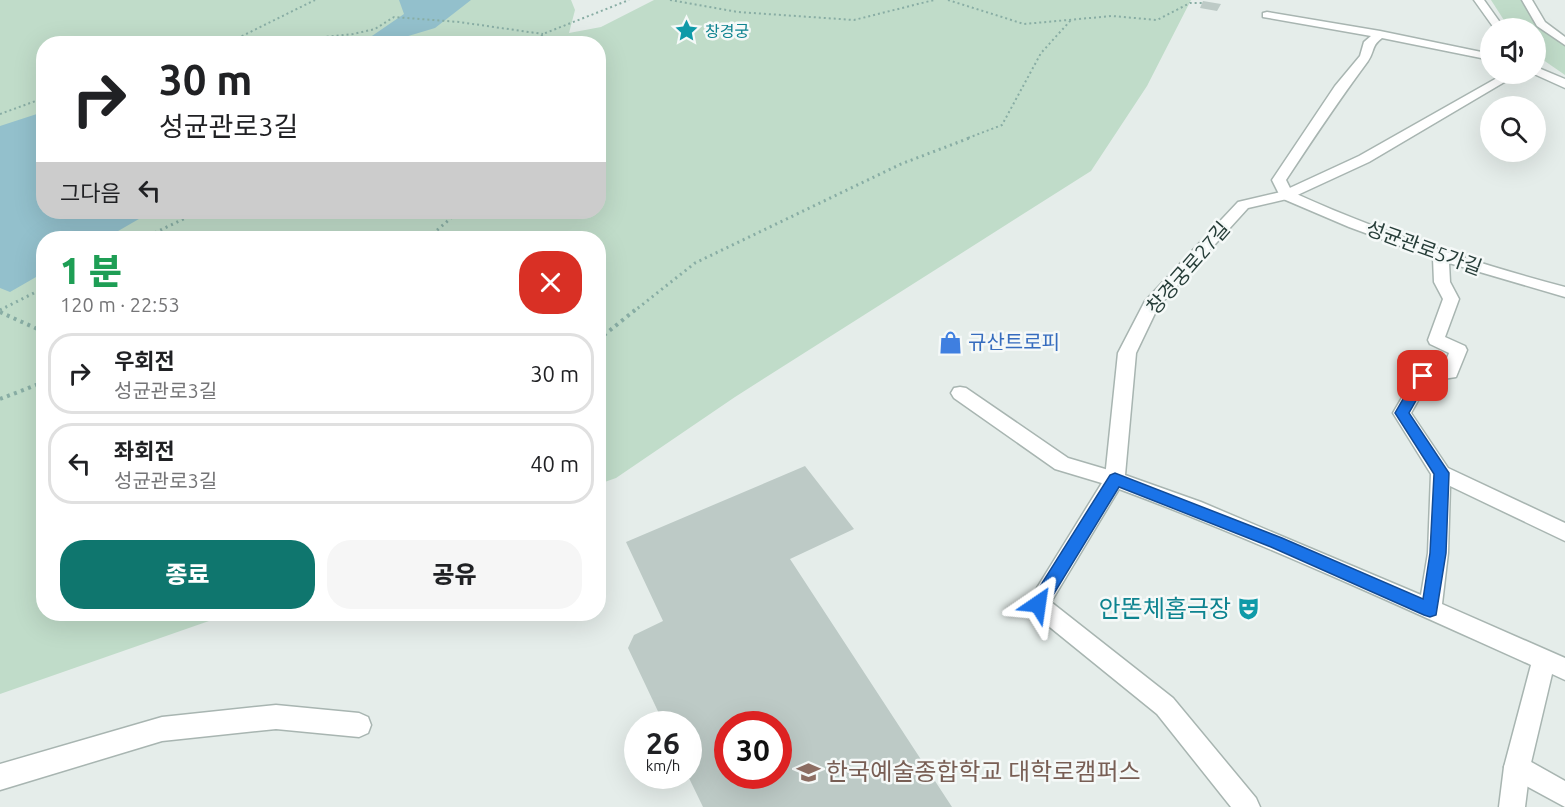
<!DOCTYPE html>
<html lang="ko">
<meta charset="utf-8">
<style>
:root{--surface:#fff;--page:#f6f6f6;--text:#202124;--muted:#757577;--line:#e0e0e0;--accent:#0f766e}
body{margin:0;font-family:Ubuntu,"Noto Sans KR",sans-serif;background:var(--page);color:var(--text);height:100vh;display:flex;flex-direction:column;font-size:22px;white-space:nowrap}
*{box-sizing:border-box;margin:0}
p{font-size:20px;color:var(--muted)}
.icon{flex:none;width:33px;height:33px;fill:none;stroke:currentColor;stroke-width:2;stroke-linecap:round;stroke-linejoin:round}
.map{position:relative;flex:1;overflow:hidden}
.drawer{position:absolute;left:36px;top:231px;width:570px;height:390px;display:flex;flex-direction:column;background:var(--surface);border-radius:24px;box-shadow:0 6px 24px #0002}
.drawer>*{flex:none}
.guide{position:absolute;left:36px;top:36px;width:570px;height:183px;border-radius:24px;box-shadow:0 6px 24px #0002;background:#fff;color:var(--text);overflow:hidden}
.fabs{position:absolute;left:1480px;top:18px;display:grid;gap:12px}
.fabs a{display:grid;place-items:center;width:66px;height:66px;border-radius:50%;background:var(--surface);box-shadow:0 6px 24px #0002;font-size:30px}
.speed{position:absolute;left:624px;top:711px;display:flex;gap:12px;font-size:30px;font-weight:700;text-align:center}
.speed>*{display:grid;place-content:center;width:78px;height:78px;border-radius:50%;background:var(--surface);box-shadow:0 6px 24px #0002;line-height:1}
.speed small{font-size:15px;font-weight:400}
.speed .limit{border:9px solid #d22;background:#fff;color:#111}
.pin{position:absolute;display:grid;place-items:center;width:51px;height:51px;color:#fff;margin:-26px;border-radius:12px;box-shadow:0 3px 9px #0006}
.me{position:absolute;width:66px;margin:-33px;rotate:32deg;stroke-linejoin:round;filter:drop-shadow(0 0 4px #0008)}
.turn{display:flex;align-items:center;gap:21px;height:126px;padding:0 24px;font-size:27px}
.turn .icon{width:78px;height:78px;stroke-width:2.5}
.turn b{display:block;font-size:42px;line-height:51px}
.then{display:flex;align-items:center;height:57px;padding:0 24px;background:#0003;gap:12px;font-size:22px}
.round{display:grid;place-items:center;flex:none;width:63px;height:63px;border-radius:24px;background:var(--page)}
.headline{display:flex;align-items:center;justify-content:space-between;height:102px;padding:0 24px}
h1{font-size:36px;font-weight:800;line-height:45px;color:#1e9e55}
.primary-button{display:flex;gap:12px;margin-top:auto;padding:12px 24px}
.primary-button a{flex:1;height:69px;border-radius:24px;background:var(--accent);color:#fff;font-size:24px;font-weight:800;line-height:69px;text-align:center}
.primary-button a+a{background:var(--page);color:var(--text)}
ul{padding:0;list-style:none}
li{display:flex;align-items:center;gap:18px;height:81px;margin:0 12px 9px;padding:0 12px;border:3px solid var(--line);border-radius:24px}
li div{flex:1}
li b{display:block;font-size:22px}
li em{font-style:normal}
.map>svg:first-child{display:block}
.green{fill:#c0dcc9;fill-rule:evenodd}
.water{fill:#93c0cc}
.building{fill:#bdcac6;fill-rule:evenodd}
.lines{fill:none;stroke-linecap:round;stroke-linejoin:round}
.lane-casing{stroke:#a8b5b1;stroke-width:3}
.street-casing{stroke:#a8b5b1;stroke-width:3}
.path-far2{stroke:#88ada4;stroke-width:2;stroke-dasharray:2 3;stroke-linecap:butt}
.path-far1{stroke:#88ada4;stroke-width:3;stroke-dasharray:2 4;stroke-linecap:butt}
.path{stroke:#88ada4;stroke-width:4;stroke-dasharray:3 4.5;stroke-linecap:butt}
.lane{fill:#fff;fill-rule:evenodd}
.street{fill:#fff;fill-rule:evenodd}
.route{fill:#1a73e8;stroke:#114b97;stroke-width:1.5}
.labels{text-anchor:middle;stroke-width:5;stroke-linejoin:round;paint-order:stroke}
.far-culture-label{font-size:16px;fill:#0d838f;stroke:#f5f9f8;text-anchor:start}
.street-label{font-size:20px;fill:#263d38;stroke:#f5f9f8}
.shop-label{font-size:20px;fill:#366cbe;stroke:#f5f9f8;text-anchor:start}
.near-culture-label{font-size:24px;fill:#0d838f;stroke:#f5f9f8;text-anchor:end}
.near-education-label{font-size:24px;fill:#785e54;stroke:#f5f9f8;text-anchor:start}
</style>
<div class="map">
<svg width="1565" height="807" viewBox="0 0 1565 807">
<rect width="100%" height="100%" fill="#e5edea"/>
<!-- green -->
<path class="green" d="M0 0H571L575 10 569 33 601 27 654 0H1191L1147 86 1091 171 735 397 616 478 599 484 598 238H44V614H229L0 694ZM44 44H598V212H44Z
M1491 0H1527L1541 24 1565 42V75L1536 55V28H1509Z"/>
<!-- water -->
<path class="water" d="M399 0H471L435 28 385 43H325L369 38 404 14Z
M43 112 44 212H151L106 238H44L43 273 10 292 0 288V126Z"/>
<!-- building -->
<path class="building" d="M1203 1 1221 4 1217 11 1200 8Z
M805 466 854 529 790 559 952 807H703L688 776V724H664L628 648 634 635 663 621 626 542ZM728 724H778V776H728Z"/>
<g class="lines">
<defs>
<path id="lane" d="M1522 0H1532L1545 22 1565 37V45L1537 26Z
M1267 12 1380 31 1491 54V60L1382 38C1371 46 1375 51 1368 61 1339 100 1313 139 1286 180L1292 192C1380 232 1471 262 1565 287V297L1449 263 1450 282 1459 299 1445 337 1465 346 1467 350 1456 377 1423 382 1417 380 1414 376 1417 372 1443 368 1449 353 1430 344 1428 340 1443 299 1434 282 1433 258 1349 227 1281 198 1272 180 1335 86 1360 56 1364 42 1371 36 1263 17V13Z
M960 387 966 388 1068 458 1122 474 1125 479 1122 484 1115 487 1055 469 954 398 951 393 954 388Z
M276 705 359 713 368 717 371 725 368 733 359 737 276 729 162 741 0 790V764L162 717Z
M1517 754 1565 781V807L1508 776 1504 767 1508 758Z"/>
<path id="street" d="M1474 0H1484L1504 28H1494Z
M1536 67 1565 79V88L1534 74H1536Z
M1504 74H1518L1369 162 1291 198 1248 208 1158 307 1136 353 1125 475 1201 502 1421 595 1428 553 1431 474 1393 413 1417 372 1423 370 1429 372 1432 376 1411 413 1448 468 1565 523V541L1450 486 1448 553 1442 604 1565 658V680L1552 674 1530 767 1525 807H1499L1504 767 1531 665C1395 604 1259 541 1119 489L1051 602 1173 698 1256 798 1260 807H1231L1157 714 1030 611 1027 604 1105 478 1118 353 1145 301 1238 202 1281 192 1359 156Z"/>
</defs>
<!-- lane casing -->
<use href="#lane" class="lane-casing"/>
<!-- street casing -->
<use href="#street" class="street-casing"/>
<!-- path-far2 -->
<path class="path-far2" d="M670 0 738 12 854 20 934 0
M948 0 1024 24 1112 16 1157 20 1190 3H1202
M218 44 236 39 315 0
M257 44 353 34 375 29 394 17 459 22 543 34
M535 44 543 34 629 0
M0 114 44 98
M968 138 1002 125 1041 53 1071 20"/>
<!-- path-far1 -->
<path class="path-far1" d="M144 238 198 212
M428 238 458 212
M0 310 44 288
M633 312 695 263 901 164 972 137"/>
<!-- path -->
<path class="path" d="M0 312 44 332
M598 340 635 310
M0 399 44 382"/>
<!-- lane -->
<use href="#lane" class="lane"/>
<!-- street -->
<use href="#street" class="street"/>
</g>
<!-- route -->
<path class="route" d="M1423 371 1430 376 1409 413 1449 473 1446 553 1436 615 1430 617 1424 615 1271 547 1119 487 1044 610 1038 612 1032 610 1030 604 1032 599 1110 475 1115 473 1282 538 1423 599 1430 553 1434 474 1395 413 1418 373Z"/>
<!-- icons -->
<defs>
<symbol id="sight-bare" viewBox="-9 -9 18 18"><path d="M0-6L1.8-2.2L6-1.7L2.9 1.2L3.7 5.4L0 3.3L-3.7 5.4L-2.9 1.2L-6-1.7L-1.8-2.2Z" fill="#0f9aa8" stroke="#f5f9f8" stroke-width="2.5" paint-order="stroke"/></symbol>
<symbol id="shop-bare" viewBox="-9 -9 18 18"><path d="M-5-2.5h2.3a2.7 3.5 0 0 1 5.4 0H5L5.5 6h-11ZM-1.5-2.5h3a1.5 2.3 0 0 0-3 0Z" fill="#3f7fe0" stroke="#f5f9f8" stroke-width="2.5" paint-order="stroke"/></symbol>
<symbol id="theatre-bare" viewBox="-9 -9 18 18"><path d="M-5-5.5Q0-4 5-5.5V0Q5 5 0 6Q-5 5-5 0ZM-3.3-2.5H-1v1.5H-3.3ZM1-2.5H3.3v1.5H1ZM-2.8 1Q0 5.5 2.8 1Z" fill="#0f9aa8" stroke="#f5f9f8" stroke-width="2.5" paint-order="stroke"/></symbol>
<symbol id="university-bare" viewBox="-9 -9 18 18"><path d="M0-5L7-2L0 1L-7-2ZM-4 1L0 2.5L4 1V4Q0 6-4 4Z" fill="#8d6e63" stroke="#f5f9f8" stroke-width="2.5" paint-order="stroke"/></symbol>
</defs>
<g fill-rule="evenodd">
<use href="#sight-bare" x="670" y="14" width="33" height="33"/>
<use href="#shop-bare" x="934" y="326" width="33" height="33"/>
<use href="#theatre-bare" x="1232" y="592" width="33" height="33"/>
<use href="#university-bare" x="792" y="756" width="33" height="33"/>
</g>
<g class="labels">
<!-- far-culture labels -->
<g class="far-culture-label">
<text x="705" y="37">창경궁</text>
</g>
<!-- street labels -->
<g class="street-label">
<text transform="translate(1424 248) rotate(20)" y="7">성균관로5가길</text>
<text transform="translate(1188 268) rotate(-49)" y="7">창경궁로27길</text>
</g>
<!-- shop labels -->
<g class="shop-label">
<text x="968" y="349">규산트로피</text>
</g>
<!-- near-culture labels -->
<g class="near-culture-label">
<text x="1231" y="617">안똔체홉극장</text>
</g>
<!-- near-education labels -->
<g class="near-education-label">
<text x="826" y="780">한국예술종합학교 대학로캠퍼스</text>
</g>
</g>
</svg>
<div class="fabs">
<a><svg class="icon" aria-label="sound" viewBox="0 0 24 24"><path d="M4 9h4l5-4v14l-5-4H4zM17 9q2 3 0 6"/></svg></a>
<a><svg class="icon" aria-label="search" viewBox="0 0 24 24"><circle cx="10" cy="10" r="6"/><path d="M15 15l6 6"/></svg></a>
</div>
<div class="speed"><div>26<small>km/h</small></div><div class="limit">30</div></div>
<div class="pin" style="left:1423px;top:376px;background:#d93025"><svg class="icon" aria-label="arrive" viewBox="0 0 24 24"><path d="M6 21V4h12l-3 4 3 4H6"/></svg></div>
<svg class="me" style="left:1038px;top:604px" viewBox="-20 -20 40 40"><path d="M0-17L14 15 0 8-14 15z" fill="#1a73e8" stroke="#fff" stroke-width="4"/></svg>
<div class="guide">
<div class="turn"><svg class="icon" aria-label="right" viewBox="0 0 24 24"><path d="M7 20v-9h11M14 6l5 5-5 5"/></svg><div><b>30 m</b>성균관로3길</div></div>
<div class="then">그다음<svg class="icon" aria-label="left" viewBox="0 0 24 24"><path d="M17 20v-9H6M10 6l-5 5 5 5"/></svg></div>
</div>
<section class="drawer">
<div class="headline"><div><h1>1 분</h1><p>120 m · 22:53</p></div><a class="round" style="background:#d93025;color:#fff"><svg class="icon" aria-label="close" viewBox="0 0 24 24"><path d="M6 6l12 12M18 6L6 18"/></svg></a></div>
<ul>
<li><svg class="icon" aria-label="right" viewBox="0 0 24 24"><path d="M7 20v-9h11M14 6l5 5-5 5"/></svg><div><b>우회전</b><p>성균관로3길</p></div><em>30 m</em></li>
<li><svg class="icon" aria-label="left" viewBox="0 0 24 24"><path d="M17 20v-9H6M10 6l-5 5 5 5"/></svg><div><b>좌회전</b><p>성균관로3길</p></div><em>40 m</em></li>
</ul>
<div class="primary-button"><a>종료</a><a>공유</a></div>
</section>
</div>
